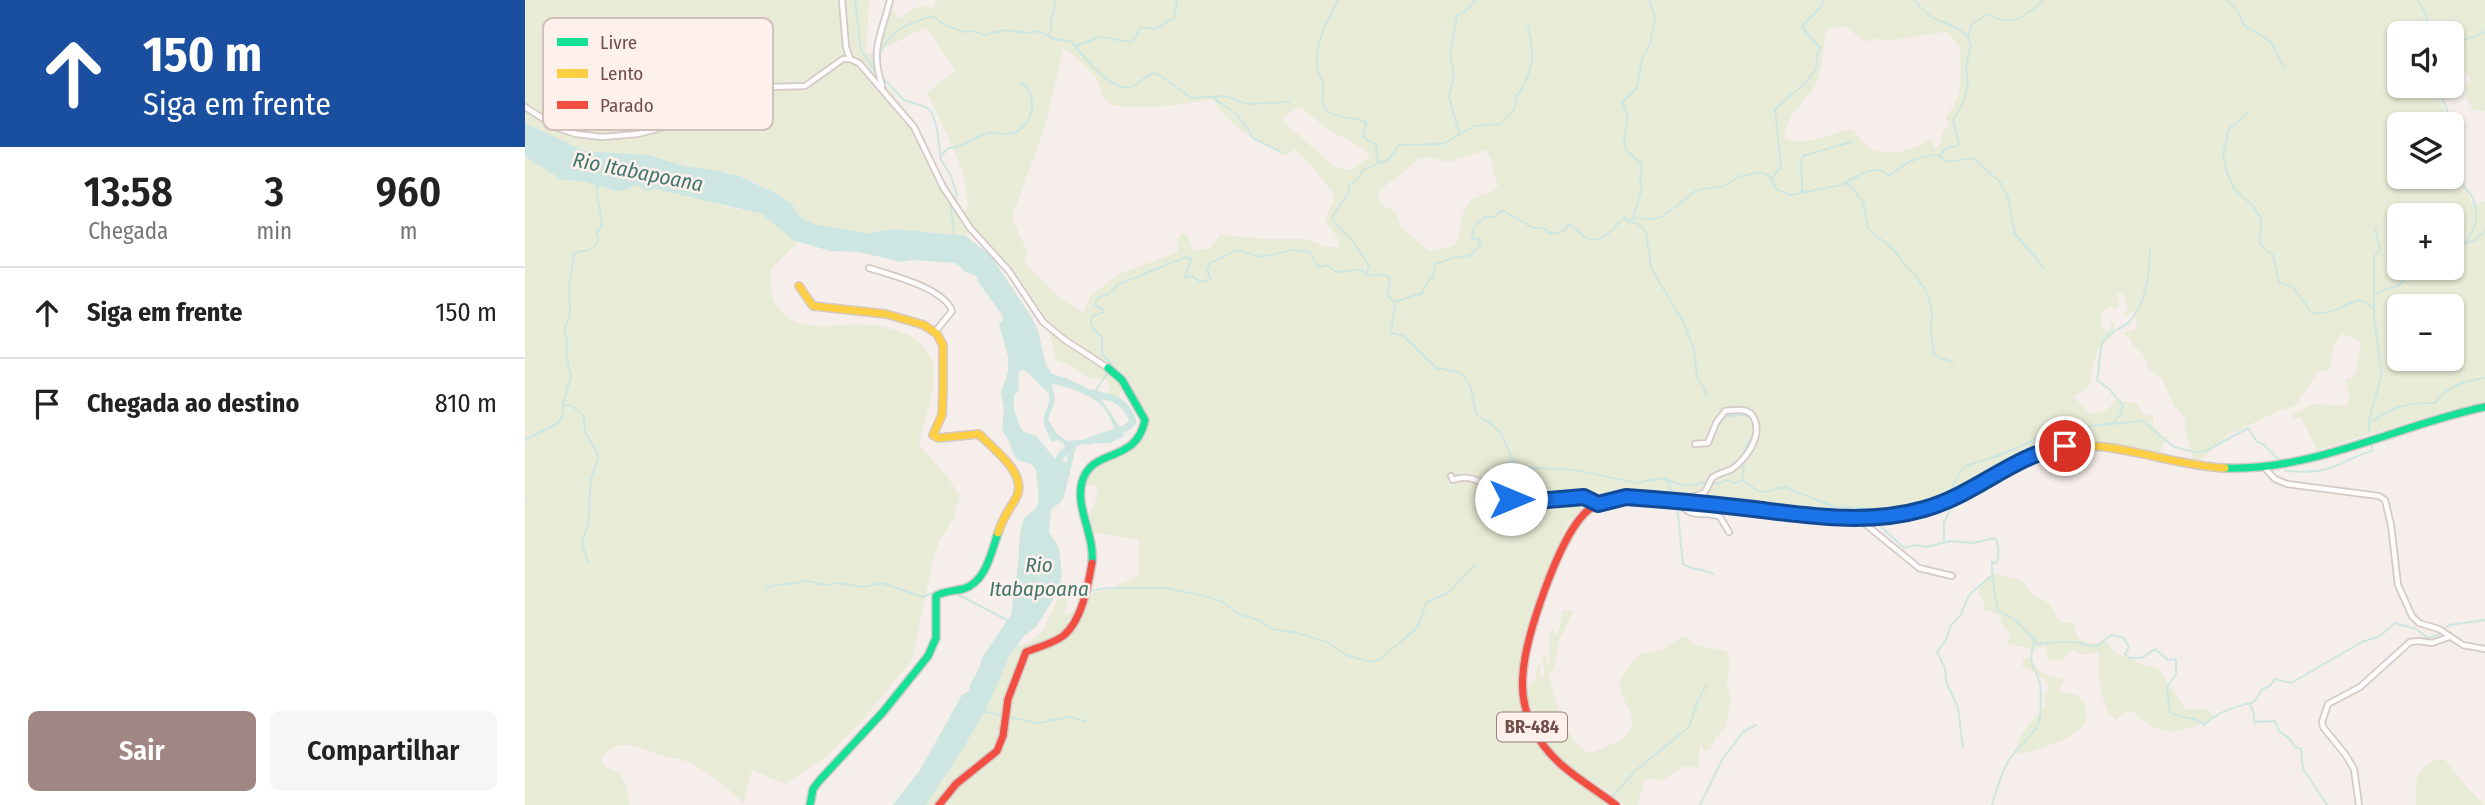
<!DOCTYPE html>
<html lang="pt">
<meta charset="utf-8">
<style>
:root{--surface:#fff;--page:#f6f6f6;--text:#222;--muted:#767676;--line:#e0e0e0;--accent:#a08783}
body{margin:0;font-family:"Fira Sans Condensed",sans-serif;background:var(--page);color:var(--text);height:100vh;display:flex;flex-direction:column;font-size:26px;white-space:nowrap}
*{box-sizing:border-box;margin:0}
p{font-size:23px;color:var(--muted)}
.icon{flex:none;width:38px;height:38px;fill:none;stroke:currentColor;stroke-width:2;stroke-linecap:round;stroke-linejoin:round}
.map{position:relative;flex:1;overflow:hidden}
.details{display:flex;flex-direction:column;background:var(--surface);width:525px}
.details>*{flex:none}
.top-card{background:#1a4fa0;color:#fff;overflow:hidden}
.controls{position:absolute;left:1862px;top:21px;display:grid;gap:14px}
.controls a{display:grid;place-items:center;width:77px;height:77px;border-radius:10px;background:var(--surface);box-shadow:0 2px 5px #0004;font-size:35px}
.pin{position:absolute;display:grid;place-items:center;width:60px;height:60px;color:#fff;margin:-30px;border:4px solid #fff;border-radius:50%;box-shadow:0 2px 7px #0007}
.me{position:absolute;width:77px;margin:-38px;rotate:90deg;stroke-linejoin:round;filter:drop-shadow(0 0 5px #0008)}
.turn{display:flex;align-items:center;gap:24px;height:147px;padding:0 28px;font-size:32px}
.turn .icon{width:91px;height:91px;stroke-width:2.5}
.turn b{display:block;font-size:49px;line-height:60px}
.eta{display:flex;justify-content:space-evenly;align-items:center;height:119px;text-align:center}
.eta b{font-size:42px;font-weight:600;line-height:49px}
.primary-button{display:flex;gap:14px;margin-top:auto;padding:14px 28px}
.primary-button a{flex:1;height:80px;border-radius:10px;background:var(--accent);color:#fff;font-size:28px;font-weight:600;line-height:80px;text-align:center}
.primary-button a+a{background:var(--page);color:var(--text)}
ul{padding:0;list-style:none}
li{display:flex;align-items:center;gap:21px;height:91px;padding:0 28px;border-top:2px solid var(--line)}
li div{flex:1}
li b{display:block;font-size:26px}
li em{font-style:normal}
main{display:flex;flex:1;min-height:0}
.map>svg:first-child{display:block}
.green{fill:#e8ebd5;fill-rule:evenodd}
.water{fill:#cde6e2;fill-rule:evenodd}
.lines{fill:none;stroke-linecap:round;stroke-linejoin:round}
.stream{stroke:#cde6e2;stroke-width:2}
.river{stroke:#cde6e2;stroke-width:7}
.street-casing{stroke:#d4cac7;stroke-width:8}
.fast-casing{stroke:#d5c9c6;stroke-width:10}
.slow-casing{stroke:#d5c9c6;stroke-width:10}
.jam-casing{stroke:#d5c9c6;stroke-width:10}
.street{stroke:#fefcfc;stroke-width:4.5}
.fast{stroke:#16e098;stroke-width:7}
.slow{stroke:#ffcf43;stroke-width:7}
.jam{stroke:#f24e42;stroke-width:7}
.route-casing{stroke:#114b97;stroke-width:18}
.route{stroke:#1a73e8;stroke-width:12}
.labels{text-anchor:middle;stroke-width:5;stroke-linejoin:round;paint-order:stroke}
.shield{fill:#fef1eb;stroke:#9c807c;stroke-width:2}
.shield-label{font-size:18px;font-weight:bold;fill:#724f4c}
.water-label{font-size:21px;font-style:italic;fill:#407770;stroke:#fef1eb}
.key{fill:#fef1eb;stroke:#d4c0bb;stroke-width:2}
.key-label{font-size:19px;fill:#724f4c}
</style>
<main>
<section class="details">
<div class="top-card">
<div class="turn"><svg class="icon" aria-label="ahead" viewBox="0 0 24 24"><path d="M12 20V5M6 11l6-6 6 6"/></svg><div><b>150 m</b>Siga em frente</div></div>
</div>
<div class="eta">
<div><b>13:58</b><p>Chegada</p></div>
<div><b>3</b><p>min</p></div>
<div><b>960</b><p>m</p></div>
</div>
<ul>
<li><svg class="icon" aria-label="ahead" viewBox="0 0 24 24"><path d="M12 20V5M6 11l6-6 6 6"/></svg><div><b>Siga em frente</b></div><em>150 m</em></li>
<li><svg class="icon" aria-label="arrive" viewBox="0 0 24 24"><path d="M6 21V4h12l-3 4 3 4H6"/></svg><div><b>Chegada ao destino</b></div><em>810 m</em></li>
</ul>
<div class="primary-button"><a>Sair</a><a>Compartilhar</a></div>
</section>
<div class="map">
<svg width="1960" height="805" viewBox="0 0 1960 805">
<rect width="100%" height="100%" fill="#f6eeea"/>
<!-- green -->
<path class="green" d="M0 0H344L341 54 349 52 357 29 367 10 373 19 396 5 408 9 412 0H1960V111L1948 110 1940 95V85L1946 79 1931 61 1927 63V33H1874V86H1906C1913 98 1922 109 1922 124H1874V177H1927V144L1946 203 1951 205 1957 201 1960 202V402L1920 411 1792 450 1776 418H1767V415L1789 404 1822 406 1825 396 1820 380 1827 378 1831 372 1836 345 1835 342 1816 333 1809 346 1803 372 1794 370 1770 406 1751 412 1699 437 1676 460 1668 459 1666 461 1667 451 1659 431 1661 423 1660 418 1649 406 1637 379 1624 369 1619 355 1606 345V340L1599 333 1611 329V315L1606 310 1603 315 1600 316 1603 305 1599 294 1593 293 1592 296 1595 306 1590 310 1586 307 1578 310 1576 324 1581 331 1586 328V322H1589V334L1572 351 1563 387 1549 397 1564 414C1575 412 1585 412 1589 400L1611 403 1620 416 1628 413V426L1639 437 1642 435 1643 437 1634 453 1566 441 1524 444 1505 450 1425 495 1395 506 1366 512 1328 514 1235 505 1228 504 1227 501 1210 499 1099 493 1073 500 1055 511 1044 521 1038 533 1028 559 994 681C999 753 1033 766 1084 805H401L436 752 463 706 485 655 492 646 502 644 517 632 534 597 538 594 544 595 539 613 542 615C558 604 563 590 585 590 594 582 604 582 613 575L614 540 567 532 562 520 572 497 571 484 556 488C559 482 561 473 566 469 582 454 630 449 623 418 620 404 609 397 598 391L595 392 593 402 583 395 585 387 582 380 561 377 543 364 532 361C528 351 527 339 523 330 506 290 478 256 445 227L441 236 370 229 341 233 288 224 274 216 261 199 221 178 206 173 163 167 123 155 60 151 0 123ZM1320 26 1340 42 1347 39 1369 40 1419 32 1424 34 1435 47C1435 77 1441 91 1421 117L1424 126 1418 132 1414 146 1410 148 1406 140C1388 149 1359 161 1341 145 1335 140 1333 133 1325 129 1303 135 1282 146 1260 139 1259 114 1281 104 1291 83 1299 66 1298 47 1301 29ZM401 27 431 71 402 92C417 128 446 171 442 211H439L414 171 393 125 359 83 353 60 354 51ZM538 49 543 51C553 59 567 70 573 82 577 89 577 97 583 102 596 113 668 104 686 99 694 103 694 110 700 116 718 133 737 146 761 155L770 149 788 167 810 196 800 220 814 240 813 247H800L782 239H741L699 235H695L686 248 671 250 667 248 662 235 657 233 652 239 653 250 651 253 594 274 565 296 558 312 533 296 500 264 502 252 487 217 520 127ZM773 107H776L802 129 841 150 845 157 825 170 809 167 756 119ZM961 150 965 157 973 186C964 196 957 193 948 199 934 209 937 229 932 243L923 248 904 251 876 227 870 212 857 205 852 198 854 191 894 159 902 157 924 162ZM1874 215H1927V268H1874ZM1874 306H1927V359H1874Z
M0 156 37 180 58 181 94 192 113 185 117 186 118 190 128 188 154 193 165 198H176L198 206 237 214 273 242 245 271C246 281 245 295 250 303 270 338 312 322 344 325 358 326 373 330 386 336 397 343 405 352 408 365 412 393 398 419 394 445L421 475 435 496 428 519 416 538 408 560 387 660 337 721 301 757 260 784 227 770 218 803C204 789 189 776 171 766 162 761 156 759 146 758 123 755 98 730 77 758V763C82 768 87 769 92 772 101 779 103 795 105 805H0Z
M1468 573 1496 580 1508 595 1524 603 1535 621 1549 624C1551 628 1550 632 1552 636 1558 646 1574 643 1583 642 1589 654 1593 657 1606 656L1613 663 1634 669 1660 709C1668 711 1678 708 1685 711L1688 717 1680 723 1649 732 1627 727 1605 710 1590 720C1574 702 1573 677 1574 655L1572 652 1559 655 1546 650 1538 659 1526 661 1523 658 1520 645 1509 650 1481 643 1486 634 1478 626 1474 614 1459 610V601L1453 593 1457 584Z
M1038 610 1048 611 1034 641 1029 669 1024 674C1027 692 1043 748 1064 752 1070 753 1073 750 1079 747 1087 744 1096 741 1102 734 1118 714 1090 700 1096 679 1098 674 1104 666 1108 661 1114 652 1127 652 1137 650 1145 647 1151 639 1159 636L1171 645 1201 651 1205 658 1202 686 1206 699 1204 710 1201 726 1189 740 1186 749 1180 751 1175 744 1173 768 1159 766 1137 780 1123 778 1119 782 1113 805H1099C1091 795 1079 789 1068 782 1030 757 1005 738 1002 688L1011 679 1012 666 1015 664V676L1018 678 1020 675 1017 656H1022V663L1025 662V632L1029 629 1031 635 1033 634Z
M1504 658 1516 673 1539 680 1534 691 1537 693C1548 693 1555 694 1560 705 1562 712 1563 719 1558 726 1549 738 1508 753 1493 754 1489 733 1509 721 1520 707V696L1524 687 1517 677 1497 666 1498 659Z
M1913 759H1919L1941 786 1960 805H1891C1890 781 1889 769 1913 759Z"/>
<!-- water -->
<path class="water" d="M0 123 60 151 123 155 163 167 179 168 215 176 254 195 266 203 274 216 288 224 341 233 370 229 441 236 466 256 507 318 513 331 521 365 527 374 541 378 572 393 599 433 598 437 585 443 557 444 551 447 539 497 535 503 526 509 524 532 534 547 537 575 534 590 511 627 499 636 485 655 463 706 436 752 401 805H368L395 770 437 695 444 691C446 676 455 674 456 659L486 615 494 557C493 553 496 523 499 519 502 513 512 511 513 503 514 495 512 477 511 469L506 464 493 460 487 452 485 443 477 430 479 409 476 393 483 371V356L474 324 478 320 477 315 454 283 451 276 438 271 435 266 429 263 388 260 376 262 334 252 305 251 268 240 237 214 131 189 120 191 113 185 94 192 58 181 37 180 0 156ZM497 369C502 371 520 389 524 394 526 405 520 408 519 418 518 427 523 435 527 442L533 440 540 445 543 455 542 462 532 461 511 436 499 432 496 429 489 410V396L494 389 493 374ZM527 384C544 387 568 395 579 408 585 416 588 426 592 434L582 438 542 441 531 433 523 419 530 400Z"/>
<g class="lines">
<!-- stream -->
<path class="stream" d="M330 0 336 50 350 72
M813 0C801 25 788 43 793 72 793 75 797 78 798 81 800 93 793 102 804 112 815 120 830 116 841 122L838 137 851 145 853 162
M1390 0C1406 25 1422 18 1442 36
M1701 0 1712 10 1719 25 1746 42 1760 69
M1892 0 1900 12 1906 33
M523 35 527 28 526 20 531 0
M1927 45 1960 32
M551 46 575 37 607 42 616 27 630 29 649 18 652 0
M354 55C358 50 359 44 363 40 373 26 392 21 408 16L419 25 440 32 449 31 460 35 480 30 502 33 513 31 530 39 546 41C557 54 584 92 605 87 613 85 620 76 629 73L635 75 666 98 700 96 722 104 765 102
M346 65 349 59
M356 76 379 100 401 107 407 113 412 129 416 160 425 174 432 194 429 200
M1917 86 1918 100 1925 117 1922 124
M687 97 710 113 722 127 728 138 756 152
M1724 112 1704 129 1698 154 1702 172 1709 188 1729 207 1736 219 1735 245 1748 255 1754 283 1768 287 1787 313C1804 315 1819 306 1833 300L1841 302 1850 310
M934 133 924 97 929 76 925 53 932 16 944 8 950 0
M1927 143C1930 156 1932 171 1936 182 1938 187 1944 191 1946 195 1959 218 1947 241 1927 253
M1415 155 1420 149 1434 145 1428 120 1437 105 1443 85 1441 66 1446 45 1443 37 1446 25 1463 14C1486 28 1500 17 1518 0
M416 156 423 148C444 146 447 137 464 133 473 131 481 137 491 132 509 123 514 93 495 83
M852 163 862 161 874 145 918 144 949 126 976 124C980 119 988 113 990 107 993 97 987 105 992 96 1009 69 1010 57 1003 26
M1247 179 1256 166 1250 109 1278 85 1291 70 1293 52 1296 49 1277 27C1283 16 1295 13 1299 0
M1322 183 1338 201 1343 229 1369 250 1379 264 1391 276 1402 293 1407 310 1406 333 1409 354 1415 358 1428 362
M1276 192C1281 179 1271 172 1278 156L1326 142
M426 207 429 237
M1108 218 1130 219 1138 216 1172 190 1199 186 1213 177 1235 172 1244 176 1252 190 1266 195 1315 185 1343 171 1355 170 1364 176C1380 163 1394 155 1414 155L1421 162 1448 158 1475 182 1483 197 1490 234 1519 268
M1105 220 1108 218 1117 188 1115 181 1117 164 1101 150 1099 140 1103 116 1097 102 1112 88 1117 59 1125 44 1130 17 1124 0
M1941 243 1950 240 1960 231
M842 271 844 266 828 241 807 219C811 205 825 199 824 185L833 180C836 169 840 170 850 165
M1851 293 1874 285 1892 268
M870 302 897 293 902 283 908 277 911 263C918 263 922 259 928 258 945 255 944 260 956 243L953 238 947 239 949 227 960 217H970L977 210 1008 228H1017L1028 234 1038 231 1044 224C1050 228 1055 235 1062 238 1079 246 1090 224 1100 217L1103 222 1114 224 1121 232 1126 268 1158 322 1169 349 1172 376 1182 395
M586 367 587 364 577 354V338C571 330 563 328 567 316L579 312 578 309 570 305 572 298 584 294 592 285 661 257 666 259 660 277 667 276 676 282 686 279 682 270 685 263 712 250 736 257 767 250 785 252 793 267 802 265 811 272 835 270 845 276 857 274 864 277 865 283 862 294 870 304 866 333 879 336 911 368 933 372 939 376 946 388 951 414C960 421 970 424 977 435 983 446 984 458 992 467L1050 470 1112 483 1136 478 1160 486 1182 482
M569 393 583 372
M40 405 47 406 59 416 60 432 72 452 73 458 66 480 63 524 57 543 63 562
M1203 416 1221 415 1228 420
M1845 423C1865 407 1885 402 1910 403 1923 386 1939 381 1960 378
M1587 424 1595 415 1598 406 1584 389 1572 380C1575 369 1573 353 1578 342 1584 331 1595 330 1604 322 1622 305 1624 272 1625 249
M1844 431V420L1857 374 1849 317V257L1855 249 1850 228
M0 440 32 424 38 415V402L46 377 41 355 43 343 39 330 45 316 44 288 49 253C60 249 72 253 73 237L71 233 77 226C77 211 70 200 72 185
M1218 453 1229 432
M1219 460 1218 480 1233 491 1240 492 1259 487 1310 507 1338 508 1346 513
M1760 471C1774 472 1791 473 1805 468 1820 463 1831 455 1847 451V443
M1141 479 1150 496
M1187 483 1193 484 1201 480 1210 483 1217 480
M1424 495C1425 489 1436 470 1440 466L1470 457 1537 428 1548 430 1555 427 1617 421 1649 447 1670 452 1681 451 1723 428 1732 442 1738 444 1753 459
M0 498V500
M1152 505 1158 564C1167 571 1179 568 1188 574
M1351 522 1379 548 1391 545 1401 547 1426 541 1448 543 1470 538C1474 544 1474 556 1472 563L1467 562C1466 566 1471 604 1473 610L1490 620 1513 644C1526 642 1537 642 1549 642 1556 643 1563 646 1572 646L1586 635 1599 638 1604 647 1600 654 1604 658H1617L1630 649 1643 660 1651 659V674L1642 687 1645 712C1656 720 1667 714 1679 725 1693 711 1710 707 1729 702L1737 689 1745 686 1750 679 1766 683 1837 642 1855 636 1870 623 1891 629 1903 638 1912 635 1924 625 1960 620
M1419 541V523L1425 510
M535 583 547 593H555
M241 590 245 586 283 581 300 585 313 583 339 587 357 583 398 597 416 589 420 590
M564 591 583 588H641L679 596 696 601 714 614 734 620 747 629 768 632 802 642 821 655 847 662 855 659 892 628 902 602 923 593 949 566
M430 593 482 620
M1725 704 1729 714V722L1750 721 1754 731 1765 739 1770 747 1776 749 1778 769 1802 805
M458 711 477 716
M484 717 512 723 545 717 560 721
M1438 748 1433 708 1421 681 1420 668 1412 652 1421 640 1426 625 1435 616 1444 595 1467 575
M1087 797 1111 770 1164 727 1173 700 1181 686
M1175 805 1198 758 1218 732 1231 725
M1467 805C1469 796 1479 767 1484 760 1493 745 1513 734 1515 716 1516 709 1516 690 1515 684 1510 664 1502 665 1509 643"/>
<!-- river -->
<path class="river" d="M564 441 601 428 608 422C602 400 586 397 566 393
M530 470 536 455 549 444"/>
<defs>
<path id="street" d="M317 0 321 47 325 59
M357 86C345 47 356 37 365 0
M0 107 33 128 51 134 77 137 113 134 136 128 166 110 181 105 202 104 245 87 280 86 318 59H325L334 63 389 127 418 187 445 228 484 271 518 322 540 340 583 368
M344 268C366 275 419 288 427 311L410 332
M1170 444 1183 443 1191 423 1200 411C1211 410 1223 407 1229 418 1238 436 1221 459 1207 469 1201 472 1191 474 1187 478 1184 483 1183 488 1179 493L1154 501C1167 522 1177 509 1195 517L1204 532
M1739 467 1750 479 1762 484 1854 496 1860 500 1866 525 1873 585 1887 616 1894 623 1914 629 1938 645 1960 649
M926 476 928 480C952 471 965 492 987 499 1013 507 1049 485 1073 503
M1334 519 1394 568 1427 576
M1834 805 1829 769 1820 754 1798 727 1797 722 1803 704 1835 687 1885 642 1894 641 1907 643 1924 637"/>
<path id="fast" d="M1700 468C1790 471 1873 425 1960 407
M1082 501 1101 497C1140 500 1179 503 1218 508 1286 516 1360 529 1424 500
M567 563C570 535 550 508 557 482 567 446 611 465 620 420L597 380 583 368
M285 805 288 789 294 781 358 712 403 656 411 638V596C419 591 429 591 438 589 461 582 466 553 473 533"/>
<path id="slow" d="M274 286 288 306 361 314 399 325 412 334 418 345V391L417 415 408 435 413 438 454 434C468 449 504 474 491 498 483 512 478 517 473 533
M1424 500C1457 485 1486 462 1520 451 1574 433 1643 466 1700 468"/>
<path id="jam" d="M1082 501C1074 504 1065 507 1059 514 1033 541 1001 635 998 673 996 692 1000 713 1009 730 1026 765 1061 782 1091 805
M414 805 431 784 472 751 478 736 483 699 501 652C513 647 527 644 538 636 557 621 563 585 567 563"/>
</defs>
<!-- street casing -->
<use href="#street" class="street-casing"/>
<!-- fast casing -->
<use href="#fast" class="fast-casing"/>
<!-- slow casing -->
<use href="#slow" class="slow-casing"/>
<!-- jam casing -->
<use href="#jam" class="jam-casing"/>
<!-- street -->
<use href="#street" class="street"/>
<!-- fast -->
<use href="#fast" class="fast"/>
<!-- slow -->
<use href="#slow" class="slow"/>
<!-- jam -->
<use href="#jam" class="jam"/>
</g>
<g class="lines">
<defs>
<path id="route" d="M986 499 998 502 1059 497 1073 504 1101 497C1144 500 1187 504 1229 509 1286 516 1343 525 1399 509 1450 495 1488 455 1540 446"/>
</defs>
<!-- route casing -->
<use href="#route" class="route-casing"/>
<!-- route -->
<use href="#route" class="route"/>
</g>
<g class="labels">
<!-- shield labels -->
<rect class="shield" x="972" y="712.5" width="70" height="29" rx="5"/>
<g class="shield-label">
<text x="1007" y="733">BR-484</text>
</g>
<!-- water labels -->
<g class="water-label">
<text transform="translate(113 172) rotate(11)" y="7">Rio Itabapoana</text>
<text x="514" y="572">Rio<tspan x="514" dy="24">Itabapoana</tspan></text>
</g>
</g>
<!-- legend -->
<rect x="18" y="18" width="230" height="112" rx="10" class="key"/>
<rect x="32" y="38" width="31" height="8" fill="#16e098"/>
<rect x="32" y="69" width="31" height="9" fill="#ffcf43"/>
<rect x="32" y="101" width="31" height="8" fill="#f24e42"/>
<g class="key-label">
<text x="75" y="49">Livre</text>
<text x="75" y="80">Lento</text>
<text x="75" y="112">Parado</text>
</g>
</svg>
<div class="controls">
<a><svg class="icon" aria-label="sound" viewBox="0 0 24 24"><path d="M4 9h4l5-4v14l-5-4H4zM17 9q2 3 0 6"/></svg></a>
<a><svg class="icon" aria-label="layers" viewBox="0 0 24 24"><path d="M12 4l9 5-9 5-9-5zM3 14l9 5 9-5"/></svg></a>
<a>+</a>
<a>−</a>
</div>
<div class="pin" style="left:1540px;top:446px;background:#d93025"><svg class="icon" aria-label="arrive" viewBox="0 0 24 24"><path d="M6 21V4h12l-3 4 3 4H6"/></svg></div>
<svg class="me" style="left:986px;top:499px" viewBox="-20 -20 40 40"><circle r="19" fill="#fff"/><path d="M0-13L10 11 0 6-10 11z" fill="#1a73e8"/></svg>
</div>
</main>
